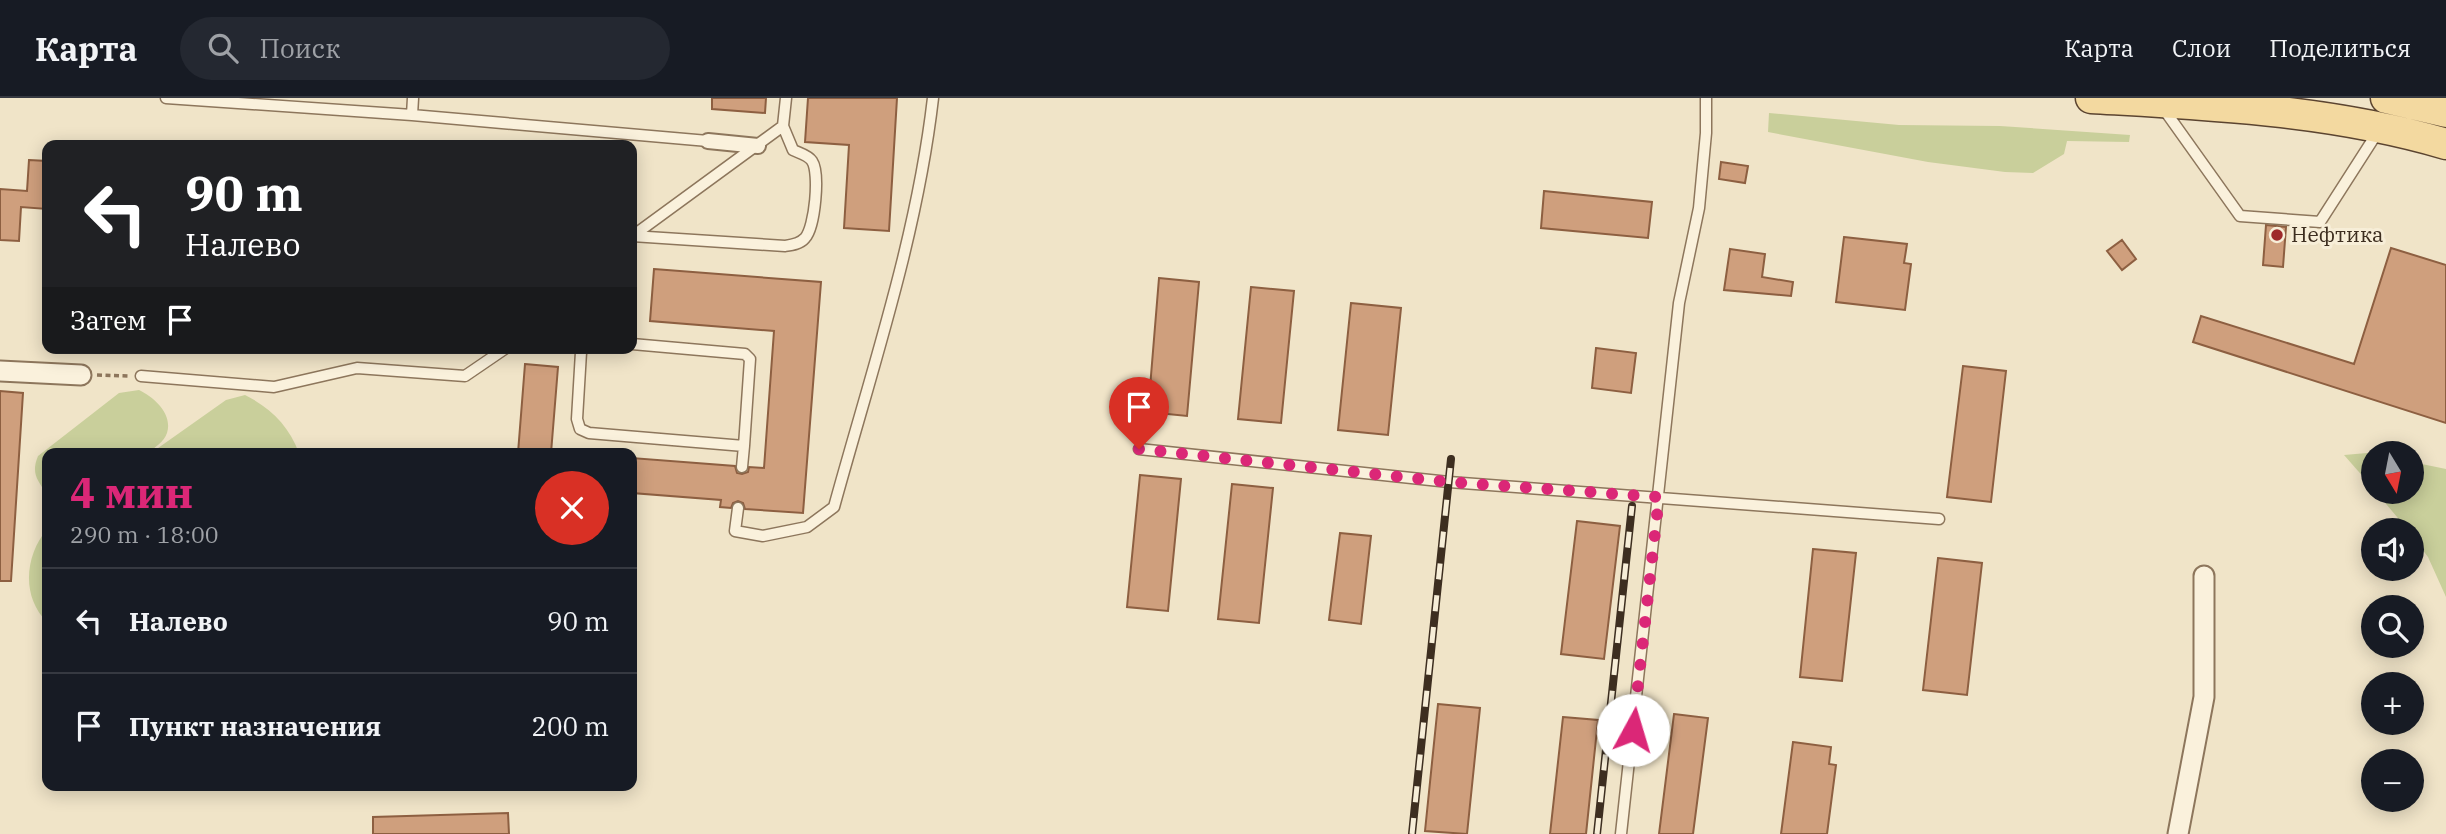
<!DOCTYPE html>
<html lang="ru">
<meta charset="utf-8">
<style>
:root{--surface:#171b24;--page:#242831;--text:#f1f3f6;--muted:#9ea1a6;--line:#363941;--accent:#db2777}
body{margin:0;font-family:"IBM Plex Serif",serif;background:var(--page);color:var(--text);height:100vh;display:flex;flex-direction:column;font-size:26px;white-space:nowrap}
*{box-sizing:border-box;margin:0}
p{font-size:23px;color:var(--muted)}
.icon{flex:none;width:38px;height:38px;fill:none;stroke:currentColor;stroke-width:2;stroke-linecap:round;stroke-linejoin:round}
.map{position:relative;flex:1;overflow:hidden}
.details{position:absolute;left:42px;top:350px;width:595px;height:343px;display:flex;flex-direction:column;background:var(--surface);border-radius:14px;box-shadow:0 4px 18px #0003}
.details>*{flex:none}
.banner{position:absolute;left:42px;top:42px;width:595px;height:214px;border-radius:14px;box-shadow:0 4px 18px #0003;background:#202124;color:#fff;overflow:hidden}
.needle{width:46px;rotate:170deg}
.fabs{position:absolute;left:2361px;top:343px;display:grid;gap:14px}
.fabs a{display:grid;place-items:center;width:63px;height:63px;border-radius:50%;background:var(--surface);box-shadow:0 4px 18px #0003;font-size:35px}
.pin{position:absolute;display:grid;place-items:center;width:60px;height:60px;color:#fff;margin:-72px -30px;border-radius:50% 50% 50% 0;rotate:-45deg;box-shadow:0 0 7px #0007}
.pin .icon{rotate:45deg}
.me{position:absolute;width:77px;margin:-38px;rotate:6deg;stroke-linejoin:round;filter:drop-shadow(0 0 5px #0008)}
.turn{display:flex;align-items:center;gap:24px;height:147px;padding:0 28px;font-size:32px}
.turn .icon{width:91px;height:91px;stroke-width:2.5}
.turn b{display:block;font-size:49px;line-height:60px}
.then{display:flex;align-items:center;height:66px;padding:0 28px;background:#0003;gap:14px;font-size:26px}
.round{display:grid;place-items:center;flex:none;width:74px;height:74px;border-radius:37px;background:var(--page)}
.head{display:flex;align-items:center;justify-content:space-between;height:119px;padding:0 28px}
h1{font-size:42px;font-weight:700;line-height:52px;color:var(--accent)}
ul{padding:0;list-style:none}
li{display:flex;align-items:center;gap:21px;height:105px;padding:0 28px;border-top:2px solid var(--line)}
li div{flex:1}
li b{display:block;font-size:26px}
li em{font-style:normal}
header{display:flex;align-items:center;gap:42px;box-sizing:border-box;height:98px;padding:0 35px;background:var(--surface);border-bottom:2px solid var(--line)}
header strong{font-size:33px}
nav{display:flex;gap:38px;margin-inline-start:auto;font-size:24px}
.search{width:490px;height:63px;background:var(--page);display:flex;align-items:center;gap:18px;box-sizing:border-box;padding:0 24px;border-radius:38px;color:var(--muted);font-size:26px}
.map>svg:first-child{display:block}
.green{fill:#c9cf9b}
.building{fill:#cf9f7d;stroke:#8d5f41;stroke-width:2}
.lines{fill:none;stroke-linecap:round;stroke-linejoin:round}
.service-casing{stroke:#8d765c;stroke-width:13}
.pedestrian-casing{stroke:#8d765c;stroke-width:18}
.minor-casing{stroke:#8d765c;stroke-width:23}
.primary-casing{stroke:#5b4430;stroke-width:33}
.path{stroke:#8d765c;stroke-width:3.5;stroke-dasharray:5 3.5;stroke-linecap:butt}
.service{stroke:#faf1dc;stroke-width:10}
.pedestrian{stroke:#faf1dc;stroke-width:14}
.minor{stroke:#faf1dc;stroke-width:19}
.primary{stroke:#f3d9a0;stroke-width:30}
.rail-casing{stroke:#3d2e20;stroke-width:8}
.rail{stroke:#f7eed8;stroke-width:5;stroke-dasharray:16;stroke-linecap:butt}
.route{stroke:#db2777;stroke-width:12;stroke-dasharray:0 21.6}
.poi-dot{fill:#9e2a2b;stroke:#f7eed8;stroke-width:2.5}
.labels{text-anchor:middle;stroke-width:6;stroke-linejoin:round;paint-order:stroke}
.poi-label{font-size:21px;fill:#3d2e20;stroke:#f7eed8;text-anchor:start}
</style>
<header>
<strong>Карта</strong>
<div class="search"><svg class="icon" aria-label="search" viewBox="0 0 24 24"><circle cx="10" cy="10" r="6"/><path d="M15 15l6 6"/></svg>Поиск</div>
<nav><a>Карта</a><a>Слои</a><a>Поделиться</a></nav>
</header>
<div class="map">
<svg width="2446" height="736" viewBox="0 0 2446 736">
<rect width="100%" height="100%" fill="#f0e4c8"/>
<!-- green -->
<path class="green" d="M1769 15 1899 27 2000 28 2130 37 2129 44 2067 43 2064 56 2033 75 2005 74 1928 64 1768 34Z
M139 292C154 299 173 316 167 335 164 344 154 350 148 355H47V396C37 382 31 375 38 358L119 295Z
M245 297C271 310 289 328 299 355H151L226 302Z
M2367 355 2373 357V390L2344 357Z
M2412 364 2446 371V499L2428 459 2412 438V432H2408L2376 394H2412Z
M47 431V524C21 498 25 458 47 431Z"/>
<!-- building -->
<path class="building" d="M712 0H766L765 15 712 11Z
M808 0H897L889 133 844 130 849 47 805 44Z
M29 62 47 63V111L21 109 19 143 0 142V91L27 93Z
M1721 64 1748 68 1745 85 1719 81Z
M1544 93 1652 104 1648 140 1541 130Z
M2266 127 2286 129 2283 169 2263 167Z
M1844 139 1907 146 1904 165 1911 166 1905 212 1836 204Z
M2122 142 2136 161 2122 172 2107 153Z
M2391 150 2446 167V325L2193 244 2201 218 2354 266Z
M1730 151 1765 156 1762 179 1793 184 1791 198 1724 192Z
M654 171 821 184 803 415 745 411 743 405 738 403 733 405 731 410 720 409 721 402 632 395V360L735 368 737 375 742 376 748 374 749 369 764 370 774 233 650 223Z
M1159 180 1199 184 1187 318 1148 314Z
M1251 189 1294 193 1281 325 1238 321Z
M1351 205 1401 210 1388 337 1338 332Z
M1596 250 1636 255 1631 295 1592 290Z
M525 266 558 269 551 355H518Z
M1963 268 2006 273 1991 404 1947 399Z
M0 293 23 295 11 483H0Z
M1140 377 1181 381 1168 513 1127 509Z
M1232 386 1273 390 1259 525 1218 521Z
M1577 423 1620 428 1604 561 1561 556Z
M1340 435 1371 438 1361 526 1329 522Z
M1813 451 1856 455 1842 583 1800 579Z
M1938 460 1982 465 1967 597 1923 592Z
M1438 606 1480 610 1467 736 1425 733Z
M1674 616 1708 620 1693 736H1659Z
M1563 619 1598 622 1586 736H1550Z
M1793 644 1831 649 1829 666 1836 667 1827 736H1781Z
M508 715 509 736H373V719Z"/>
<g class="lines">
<defs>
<path id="service" d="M166 0 412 17 708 43
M2163 10 2240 118 2320 124 2379 32
M412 17 413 0
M634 137 783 28
M632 138 785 148C792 147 800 146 805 140 815 129 820 75 812 63 808 57 799 55 793 52L783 28 786 0
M584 250 581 254 577 321 580 331 589 335 744 348 750 261 745 256 632 246
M141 278 274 289 357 270 465 278 506 250
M1139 351 1449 384 1939 421
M742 369 744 348
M738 410 735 433 763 438 807 429 834 409C871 274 917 139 933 0
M1621 736 1679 205 1699 110 1706 35V0"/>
<path id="pedestrian" d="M708 43 758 48"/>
<path id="minor" d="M0 273 81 277
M2178 736 2204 599V478"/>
<path id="primary" d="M2091 0C2210 7 2331 12 2446 46
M2386 0 2446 14"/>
</defs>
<!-- service casing -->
<use href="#service" class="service-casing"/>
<!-- pedestrian casing -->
<use href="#pedestrian" class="pedestrian-casing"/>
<!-- minor casing -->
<use href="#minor" class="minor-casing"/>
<!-- primary casing -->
<use href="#primary" class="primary-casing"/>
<!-- path -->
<path class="path" d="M97 277 128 278"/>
<!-- service -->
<use href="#service" class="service"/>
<!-- pedestrian -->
<use href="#pedestrian" class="pedestrian"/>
<!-- minor -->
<use href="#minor" class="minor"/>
<!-- primary -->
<use href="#primary" class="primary"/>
<defs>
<path id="rail" d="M1412 736 1451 361
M1597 736 1632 408"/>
</defs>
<!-- rail casing -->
<use href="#rail" class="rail-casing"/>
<!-- rail -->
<use href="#rail" class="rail"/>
</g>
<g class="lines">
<!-- route -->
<path class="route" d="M1139 351 1449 384 1659 399 1633 632"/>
</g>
<!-- markers -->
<circle class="poi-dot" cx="2277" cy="137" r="7"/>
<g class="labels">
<!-- poi labels -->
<g class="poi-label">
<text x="2291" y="144">Нефтика</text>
</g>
</g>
</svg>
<div class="fabs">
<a><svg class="needle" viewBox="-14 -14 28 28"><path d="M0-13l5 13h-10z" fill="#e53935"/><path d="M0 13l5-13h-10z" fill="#9ea1a6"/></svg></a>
<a><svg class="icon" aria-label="sound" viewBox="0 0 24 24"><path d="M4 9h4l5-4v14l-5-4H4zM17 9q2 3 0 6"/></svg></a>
<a><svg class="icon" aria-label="search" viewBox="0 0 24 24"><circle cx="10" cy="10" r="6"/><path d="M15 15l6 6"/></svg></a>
<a>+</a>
<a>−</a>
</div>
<div class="pin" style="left:1139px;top:351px;background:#d93025"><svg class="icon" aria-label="arrive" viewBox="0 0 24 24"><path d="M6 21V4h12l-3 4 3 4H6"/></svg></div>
<svg class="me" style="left:1633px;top:632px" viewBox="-20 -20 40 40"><circle r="19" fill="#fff"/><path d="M0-13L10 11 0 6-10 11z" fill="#db2777"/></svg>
<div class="banner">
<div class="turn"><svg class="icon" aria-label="left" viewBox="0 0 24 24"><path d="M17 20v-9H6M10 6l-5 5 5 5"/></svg><div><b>90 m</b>Налево</div></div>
<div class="then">Затем<svg class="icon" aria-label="arrive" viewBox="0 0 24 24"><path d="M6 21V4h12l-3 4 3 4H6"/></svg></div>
</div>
<section class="details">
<div class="head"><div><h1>4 мин</h1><p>290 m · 18:00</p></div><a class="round" style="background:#d93025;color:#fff"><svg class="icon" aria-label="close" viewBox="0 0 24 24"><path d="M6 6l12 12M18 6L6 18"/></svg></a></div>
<ul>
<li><svg class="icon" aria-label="left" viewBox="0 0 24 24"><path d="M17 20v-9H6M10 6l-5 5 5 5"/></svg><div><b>Налево</b></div><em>90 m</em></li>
<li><svg class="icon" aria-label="arrive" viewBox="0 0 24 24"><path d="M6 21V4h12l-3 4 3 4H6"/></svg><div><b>Пункт назначения</b></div><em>200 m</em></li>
</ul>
</section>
</div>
